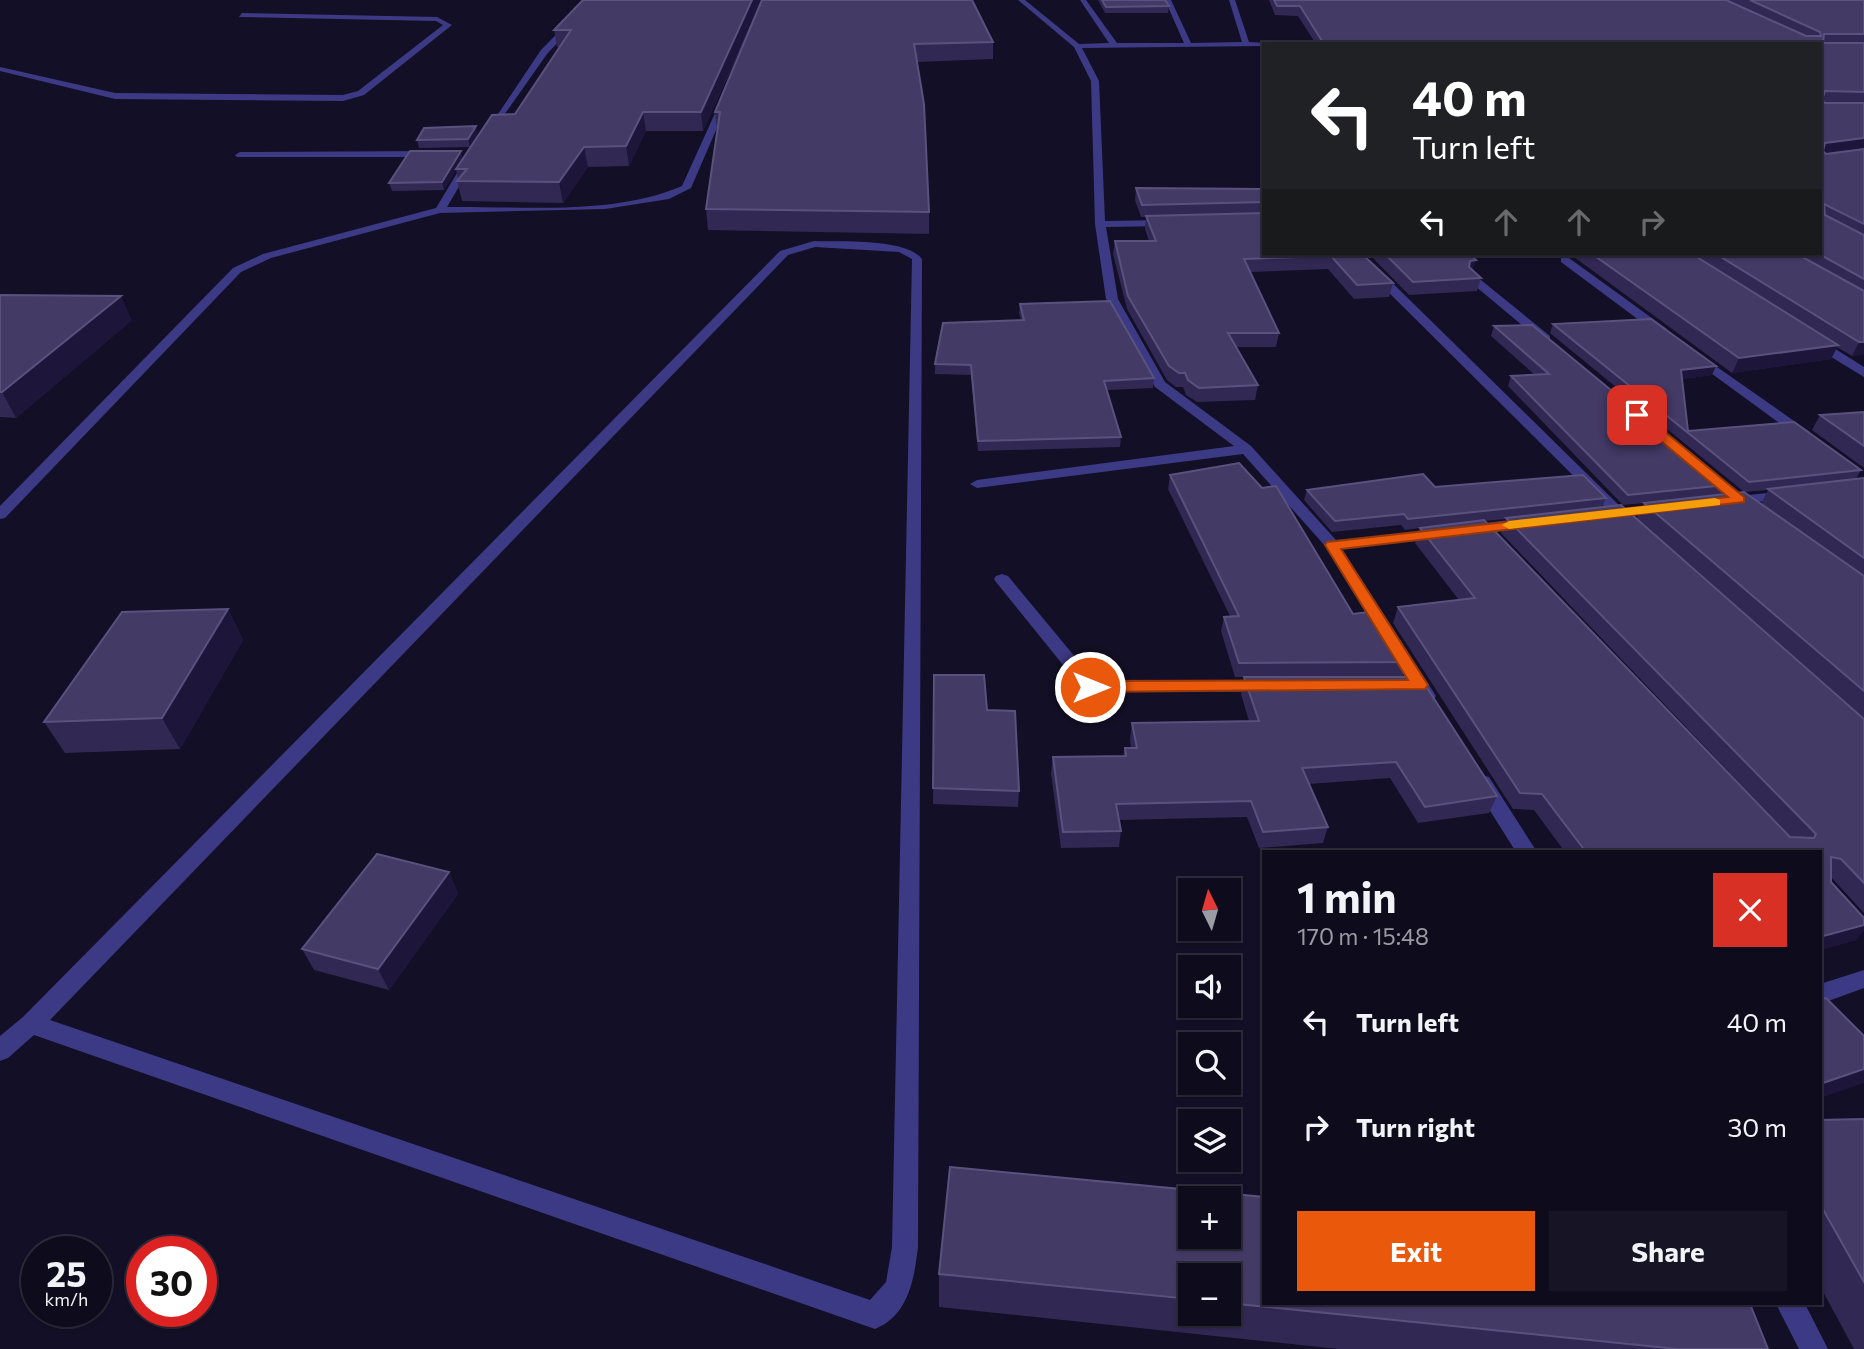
<!DOCTYPE html>
<meta charset="utf-8">
<style>
:root{--surface:#0e0b1c;--page:#171425;--text:#f1f3f6;--muted:#9b9ba3;--line:#2e2b3b;--accent:#ea580c}
body{margin:0;font-family:Commissioner,sans-serif;background:var(--page);color:var(--text);height:100vh;display:flex;flex-direction:column;font-size:26px;white-space:nowrap}
*{box-sizing:border-box;margin:0}
p{font-size:23px;color:var(--muted)}
.icon{flex:none;width:38px;height:38px;fill:none;stroke:currentColor;stroke-width:2;stroke-linecap:round;stroke-linejoin:round}
.map{position:relative;flex:1;overflow:hidden}
.side{position:absolute;left:1262px;top:850px;width:560px;height:455px;display:flex;flex-direction:column;background:var(--surface);border-radius:0px;box-shadow:0 2px 5px #0004,0 0 0 2px var(--line)}
.side>*{flex:none}
.top-card{position:absolute;left:1262px;top:42px;width:560px;height:214px;border-radius:0px;box-shadow:0 2px 5px #0004,0 0 0 2px var(--line);background:#202124;color:#fff;overflow:hidden}
.needle{width:46px;rotate:355deg}
.fabs{position:absolute;left:1178px;top:878px;display:grid;gap:14px}
.fabs a{display:grid;place-items:center;width:63px;height:63px;border-radius:0px;background:var(--surface);box-shadow:0 2px 5px #0004,0 0 0 2px var(--line);font-size:35px}
.speed{position:absolute;left:21px;top:1236px;display:flex;gap:14px;font-size:35px;font-weight:700;text-align:center}
.speed>*{display:grid;place-content:center;width:91px;height:91px;border-radius:50%;background:var(--surface);box-shadow:0 2px 5px #0004,0 0 0 2px var(--line);line-height:1}
.speed small{font-size:18px;font-weight:400}
.speed .limit{border:10px solid #d22;background:#fff;color:#111}
.pin{position:absolute;display:grid;place-items:center;width:60px;height:60px;color:#fff;margin:-30px;border-radius:14px;box-shadow:0 4px 10px #0006}
.me{position:absolute;width:77px;margin:-38px;rotate:90deg;stroke-linejoin:round;filter:drop-shadow(0 0 5px #0008)}
.turn{display:flex;align-items:center;gap:24px;height:147px;padding:0 35px;font-size:32px}
.turn .icon{width:91px;height:91px;stroke-width:2.5}
.turn b{display:block;font-size:49px;line-height:60px}
.lanes{display:flex;align-items:center;height:66px;padding:0 35px;background:#0003;justify-content:center;gap:35px;direction:ltr}
.lanes .off{opacity:.35}
.round{display:grid;place-items:center;flex:none;width:74px;height:74px;border-radius:0px;background:var(--page)}
.head{display:flex;align-items:center;justify-content:space-between;height:119px;padding:0 35px}
h1{font-size:42px;font-weight:700;line-height:52px}
.button{display:flex;gap:14px;margin-top:auto;padding:14px 35px}
.button a{flex:1;height:80px;border-radius:0px;background:var(--accent);color:#fff;font-size:28px;font-weight:700;line-height:80px;text-align:center}
.button a+a{background:var(--page);color:var(--text)}
ul{padding:0;list-style:none}
li{display:flex;align-items:center;gap:21px;height:105px;padding:0 35px}
li div{flex:1}
li b{display:block;font-size:26px}
li em{font-style:normal}
.map>svg:first-child{display:block}
.lines{fill:none;stroke-linecap:round;stroke-linejoin:round}
.minor{fill:#3d3a85;fill-rule:evenodd}
.wall{fill:#312854;fill-rule:evenodd}
.shaded-wall{fill:#1d163a}
.building{fill:#433a66;stroke:#5a527e;stroke-width:2;fill-rule:evenodd}
.route{fill:#ea580c;stroke:#983908;stroke-width:2}
.slow{fill:#f59e0b}
</style>
<div class="map">
<svg width="1864" height="1349" viewBox="0 0 1864 1349">
<rect width="100%" height="100%" fill="#130f26"/>
<g class="lines">
<!-- minor -->
<path class="minor" d="M590 0H597L547 54 490 135H484L541 50Z
M1018 0H1025L1079 44 1109 43 1080 0H1086L1117 43H1184L1165 0H1171L1191 43 1242 42 1229 0H1235L1249 42 1283 44H1264V46L1082 48 1099 81 1105 221 1167 220 1172 223 1167 226 1106 227 1118 299 1165 382 1251 446 1336 540 1445 530 1448 533 1440 538 1342 549 1436 696 1433 700H1421L1326 547 1243 454 977 488 970 484 977 480 1234 446 1155 387 1106 299 1095 224 1091 81 1074 47Z
M242 13 437 17 452 25 364 95 343 101 115 99 0 71V67L115 93 343 95 358 91 443 25 436 21 239 17Z
M725 97 729 100 691 188 669 199 605 209 440 213 271 258 241 272 5 518 0 519V506L233 268 263 254 436 208 463 163 468 160 473 163 447 207C521 206 613 216 682 186L721 100Z
M240 152 432 151 437 154 432 157H237L235 155Z
M814 241C841 242 906 238 922 259L918 1247C914 1279 909 1315 875 1329L34 1035 8 1058 0 1061V1036L23 1017 780 251ZM815 247 899 252 912 259 892 1247 886 1282 870 1300 50 1020 788 255Z
M1357 254H1367V258L1634 520 1637 523 1634 526H1624L1357 261Z
M1561 258H1569L1667 329V335H1659L1561 262Z
M1468 276H1476L1550 336V342H1542L1468 280Z
M1810 338H1818L1864 367V377L1810 344Z
M1697 353 1810 432V438H1800L1693 360 1691 357Z
M1788 491 1793 492V498L1729 505 1722 501 1729 497Z
M1527 518 1535 523 1532 526 1468 535 1460 530 1468 525Z
M1002 574 1008 576 1095 681 1266 680 1275 686 1266 692 1084 691 996 582 994 579 996 576Z
M1482 775 1489 777 1537 852H1516L1472 782 1475 777Z
M1864 970V988L1820 1004V984Z
M1776 1304H1805L1828 1349H1799Z"/>
</g>
<!-- wall -->
<path class="wall" d="M583 0H972L993 42V59L917 62 929 212V234L708 230 706 209 717 131 715 112 758 10 703 131H646L629 166 588 167 563 203 462 201 457 181 458 179 456 170 444 190 392 191 389 183 463 158 515 114 560 47H557L554 30Z
M1098 0H1165L1169 6 1168 13H1105Z
M1269 0H1864V354L1852 356 1837 347 1831 359 1732 373 1570 254H1820V44H1316L1298 16 1275 15Z
M478 134 470 147 419 148 417 140Z
M1136 188 1264 189V254H1362L1393 283 1389 297 1354 299 1328 269 1250 272 1279 333 1276 347H1236L1258 385 1255 400 1197 402 1186 395 1183 387H1176L1167 380 1127 309 1113 254 1115 241H1149L1145 229 1146 217H1141L1135 200Z
M1369 254H1470L1473 270 1481 278 1477 291 1409 295Z
M0 295 132 320 16 418 0 417Z
M1020 304 1154 378 1153 388 1107 390 1121 437 1120 447 978 451 971 375 935 374V364L1021 320 1019 313Z
M1553 324 1712 375 1682 379 1688 431 1861 470 1856 479 1864 478V718L1637 518 1644 503 1623 505 1508 386 1511 376 1535 375 1491 336 1494 326 1726 485 1721 495 1761 504 1768 490 1744 492 1550 333Z
M1864 412V468L1812 430 1820 415Z
M1170 475 1353 614 1408 662 1403 676 1279 677 1497 796 1489 813 1418 823 1390 778 1309 784 1328 827 1323 843 1259 848 1247 817 1119 820 1121 831 1119 847 1061 848 1051 773 1053 757 1123 756 1125 748H1131L1130 740 1132 723 1249 721 1241 694 1244 677H1235L1221 631 1224 617 1230 616 1168 489Z
M1435 487 1606 498 1602 507 1864 719V913L1831 877V882L1856 940 1820 950V852H1565L1534 810 1513 809 1393 623 1398 607 1459 600 1415 543 1420 528 1405 530 1401 525 1332 532 1304 500 1307 490ZM1506 519 1501 533 1792 838 1790 837 1484 521Z
M228 609 243 640 180 749 65 753 44 722Z
M934 675 987 710 1019 791 1018 807 933 804Z
M449 872 458 894 389 990 314 970 302 949Z
M1864 1119V1349H1854L1820 1286V1120Z
M950 1167 1264 1197V1304H1750L1768 1349H1339L939 1307V1274ZM1190 1199H1228V1237H1190ZM1190 1276H1228V1314H1190Z"/>
<!-- shaded-wall -->
<path class="shaded-wall" d="M752 0H766V8L757 10 703 131 701 112Z
M643 112 646 131 629 166 626 146Z
M476 126 478 134 470 147 468 139Z
M1864 138V149L1820 154 1825 143Z
M584 147 588 167 563 203 559 182Z
M461 151 463 159 444 190 442 182Z
M1476 260 1472 273 1466 274 1470 261Z
M121 296 132 320 16 418 2 392Z
M1859 342H1864V354L1852 356Z
M1838 345 1831 359 1732 373 1739 358Z
M1716 366 1712 375 1676 380 1681 370Z
M228 609 243 640 180 749 162 718Z
M449 872 458 894 389 990 378 969Z
M1864 925V931L1856 940 1820 950V937Z
M1864 1069V1083L1820 1098V1084Z"/>
<!-- building -->
<path class="building" d="M583 0H752L701 112H643L626 146 584 147 559 182 457 181 467 169H456L492 115 515 114 571 30H554Z
M762 0H972L993 42 914 44 924 104 929 212 706 209 720 112H715Z
M1102 0H1165L1169 6 1106 7Z
M1274 0H1726L1806 36H1821L1820 32 1750 0H1864V34H1824L1823 43H1864V92L1825 91 1822 100 1825 103H1864V138L1825 143 1823 151 1826 154 1864 149V224L1824 204 1825 215 1864 235V279L1819 254H1820V44H1324L1300 6H1277Z
M476 126 468 139 417 140 424 128Z
M410 151H461L442 182 389 183Z
M1136 188 1264 189V202L1142 205Z
M1264 213V254H1362L1393 283 1357 285 1331 256 1244 259 1279 333H1228L1258 385 1199 388 1188 380 1185 373H1179L1169 366 1128 296 1115 241H1156L1146 216Z
M1385 254H1470L1476 260 1470 261 1469 267 1481 278 1413 282Z
M1592 254H1692L1838 345 1739 358Z
M1716 254H1797L1864 291V342H1859Z
M0 295 121 296 2 392H0Z
M1110 301 1154 378 1104 381 1121 437 978 441 971 365 935 364 943 323 1024 320 1020 304Z
M1651 319 1716 366 1681 370 1688 431 1794 422 1861 470 1749 482 1553 324Z
M1532 325 1726 485 1628 495 1511 376 1549 374 1494 326Z
M1864 412V446L1820 415Z
M1239 463 1262 488 1276 486 1353 614 1376 611 1408 662 1239 663 1224 617 1239 616 1170 475Z
M1423 474 1435 487 1583 475 1606 498 1408 519 1404 514 1335 521 1307 490Z
M1864 478V558L1768 489Z
M1744 492 1864 576V691L1644 503Z
M1621 505 1864 719V883L1841 859 1831 857V882L1864 918V925L1820 937V852H1586L1542 794 1520 793 1398 607 1475 598 1420 528 1484 520 1790 837 1814 838 1816 834 1506 518Z
M228 609 162 718 44 722 122 612Z
M934 675H984L987 710 1015 711 1019 791 933 788Z
M1244 677H1420L1497 796 1425 807 1396 762 1302 768 1328 827 1263 832 1251 801 1116 804 1121 831 1063 832 1053 757 1126 756 1125 748H1137L1132 723 1259 721Z
M377 854 449 872 378 969 302 949Z
M1826 998 1864 1036V1069L1820 1084V1000Z
M1864 1119V1282L1820 1204V1120Z
M950 1167 1264 1197V1304H1750L1768 1349H1677L1228 1303V1276H1190V1299L939 1274ZM1190 1199H1228V1237H1190Z"/>
<!-- route -->
<path class="route" d="M1632 412H1641L1744 497V502L1341 549 1428 685 1425 689 1090 692 1082 687 1090 681 1408 680 1325 545 1327 542 1728 497 1632 417Z"/>
<!-- slow -->
<path class="slow" d="M1715 498 1720 500V505L1509 529 1502 525 1509 521Z"/>
</svg>
<div class="fabs">
<a><svg class="needle" viewBox="-14 -14 28 28"><path d="M0-13l5 13h-10z" fill="#e53935"/><path d="M0 13l5-13h-10z" fill="#9b9ba3"/></svg></a>
<a><svg class="icon" aria-label="sound" viewBox="0 0 24 24"><path d="M4 9h4l5-4v14l-5-4H4zM17 9q2 3 0 6"/></svg></a>
<a><svg class="icon" aria-label="search" viewBox="0 0 24 24"><circle cx="10" cy="10" r="6"/><path d="M15 15l6 6"/></svg></a>
<a><svg class="icon" aria-label="layers" viewBox="0 0 24 24"><path d="M12 4l9 5-9 5-9-5zM3 14l9 5 9-5"/></svg></a>
<a>+</a>
<a>−</a>
</div>
<div class="speed"><div>25<small>km/h</small></div><div class="limit">30</div></div>
<div class="pin" style="left:1637px;top:415px;background:#d93025"><svg class="icon" aria-label="arrive" viewBox="0 0 24 24"><path d="M6 21V4h12l-3 4 3 4H6"/></svg></div>
<svg class="me" style="left:1090px;top:687px" viewBox="-20 -20 40 40"><circle r="17" fill="#ea580c" stroke="#fff" stroke-width="3"/><path d="M0-11L8 9 0 5-8 9z" fill="#fff"/></svg>
<div class="top-card">
<div class="turn"><svg class="icon" aria-label="left" viewBox="0 0 24 24"><path d="M17 20v-9H6M10 6l-5 5 5 5"/></svg><div><b>40 m</b>Turn left</div></div>
<div class="lanes"><svg class="icon" aria-label="left" viewBox="0 0 24 24"><path d="M17 20v-9H6M10 6l-5 5 5 5"/></svg><svg class="icon off" aria-label="ahead" viewBox="0 0 24 24"><path d="M12 20V5M6 11l6-6 6 6"/></svg><svg class="icon off" aria-label="ahead" viewBox="0 0 24 24"><path d="M12 20V5M6 11l6-6 6 6"/></svg><svg class="icon off" aria-label="right" viewBox="0 0 24 24"><path d="M7 20v-9h11M14 6l5 5-5 5"/></svg></div>
</div>
<section class="side">
<div class="head"><div><h1>1 min</h1><p>170 m · 15:48</p></div><a class="round" style="background:#d93025;color:#fff"><svg class="icon" aria-label="close" viewBox="0 0 24 24"><path d="M6 6l12 12M18 6L6 18"/></svg></a></div>
<ul>
<li><svg class="icon" aria-label="left" viewBox="0 0 24 24"><path d="M17 20v-9H6M10 6l-5 5 5 5"/></svg><div><b>Turn left</b></div><em>40 m</em></li>
<li><svg class="icon" aria-label="right" viewBox="0 0 24 24"><path d="M7 20v-9h11M14 6l5 5-5 5"/></svg><div><b>Turn right</b></div><em>30 m</em></li>
</ul>
<div class="button"><a>Exit</a><a>Share</a></div>
</section>
</div>
